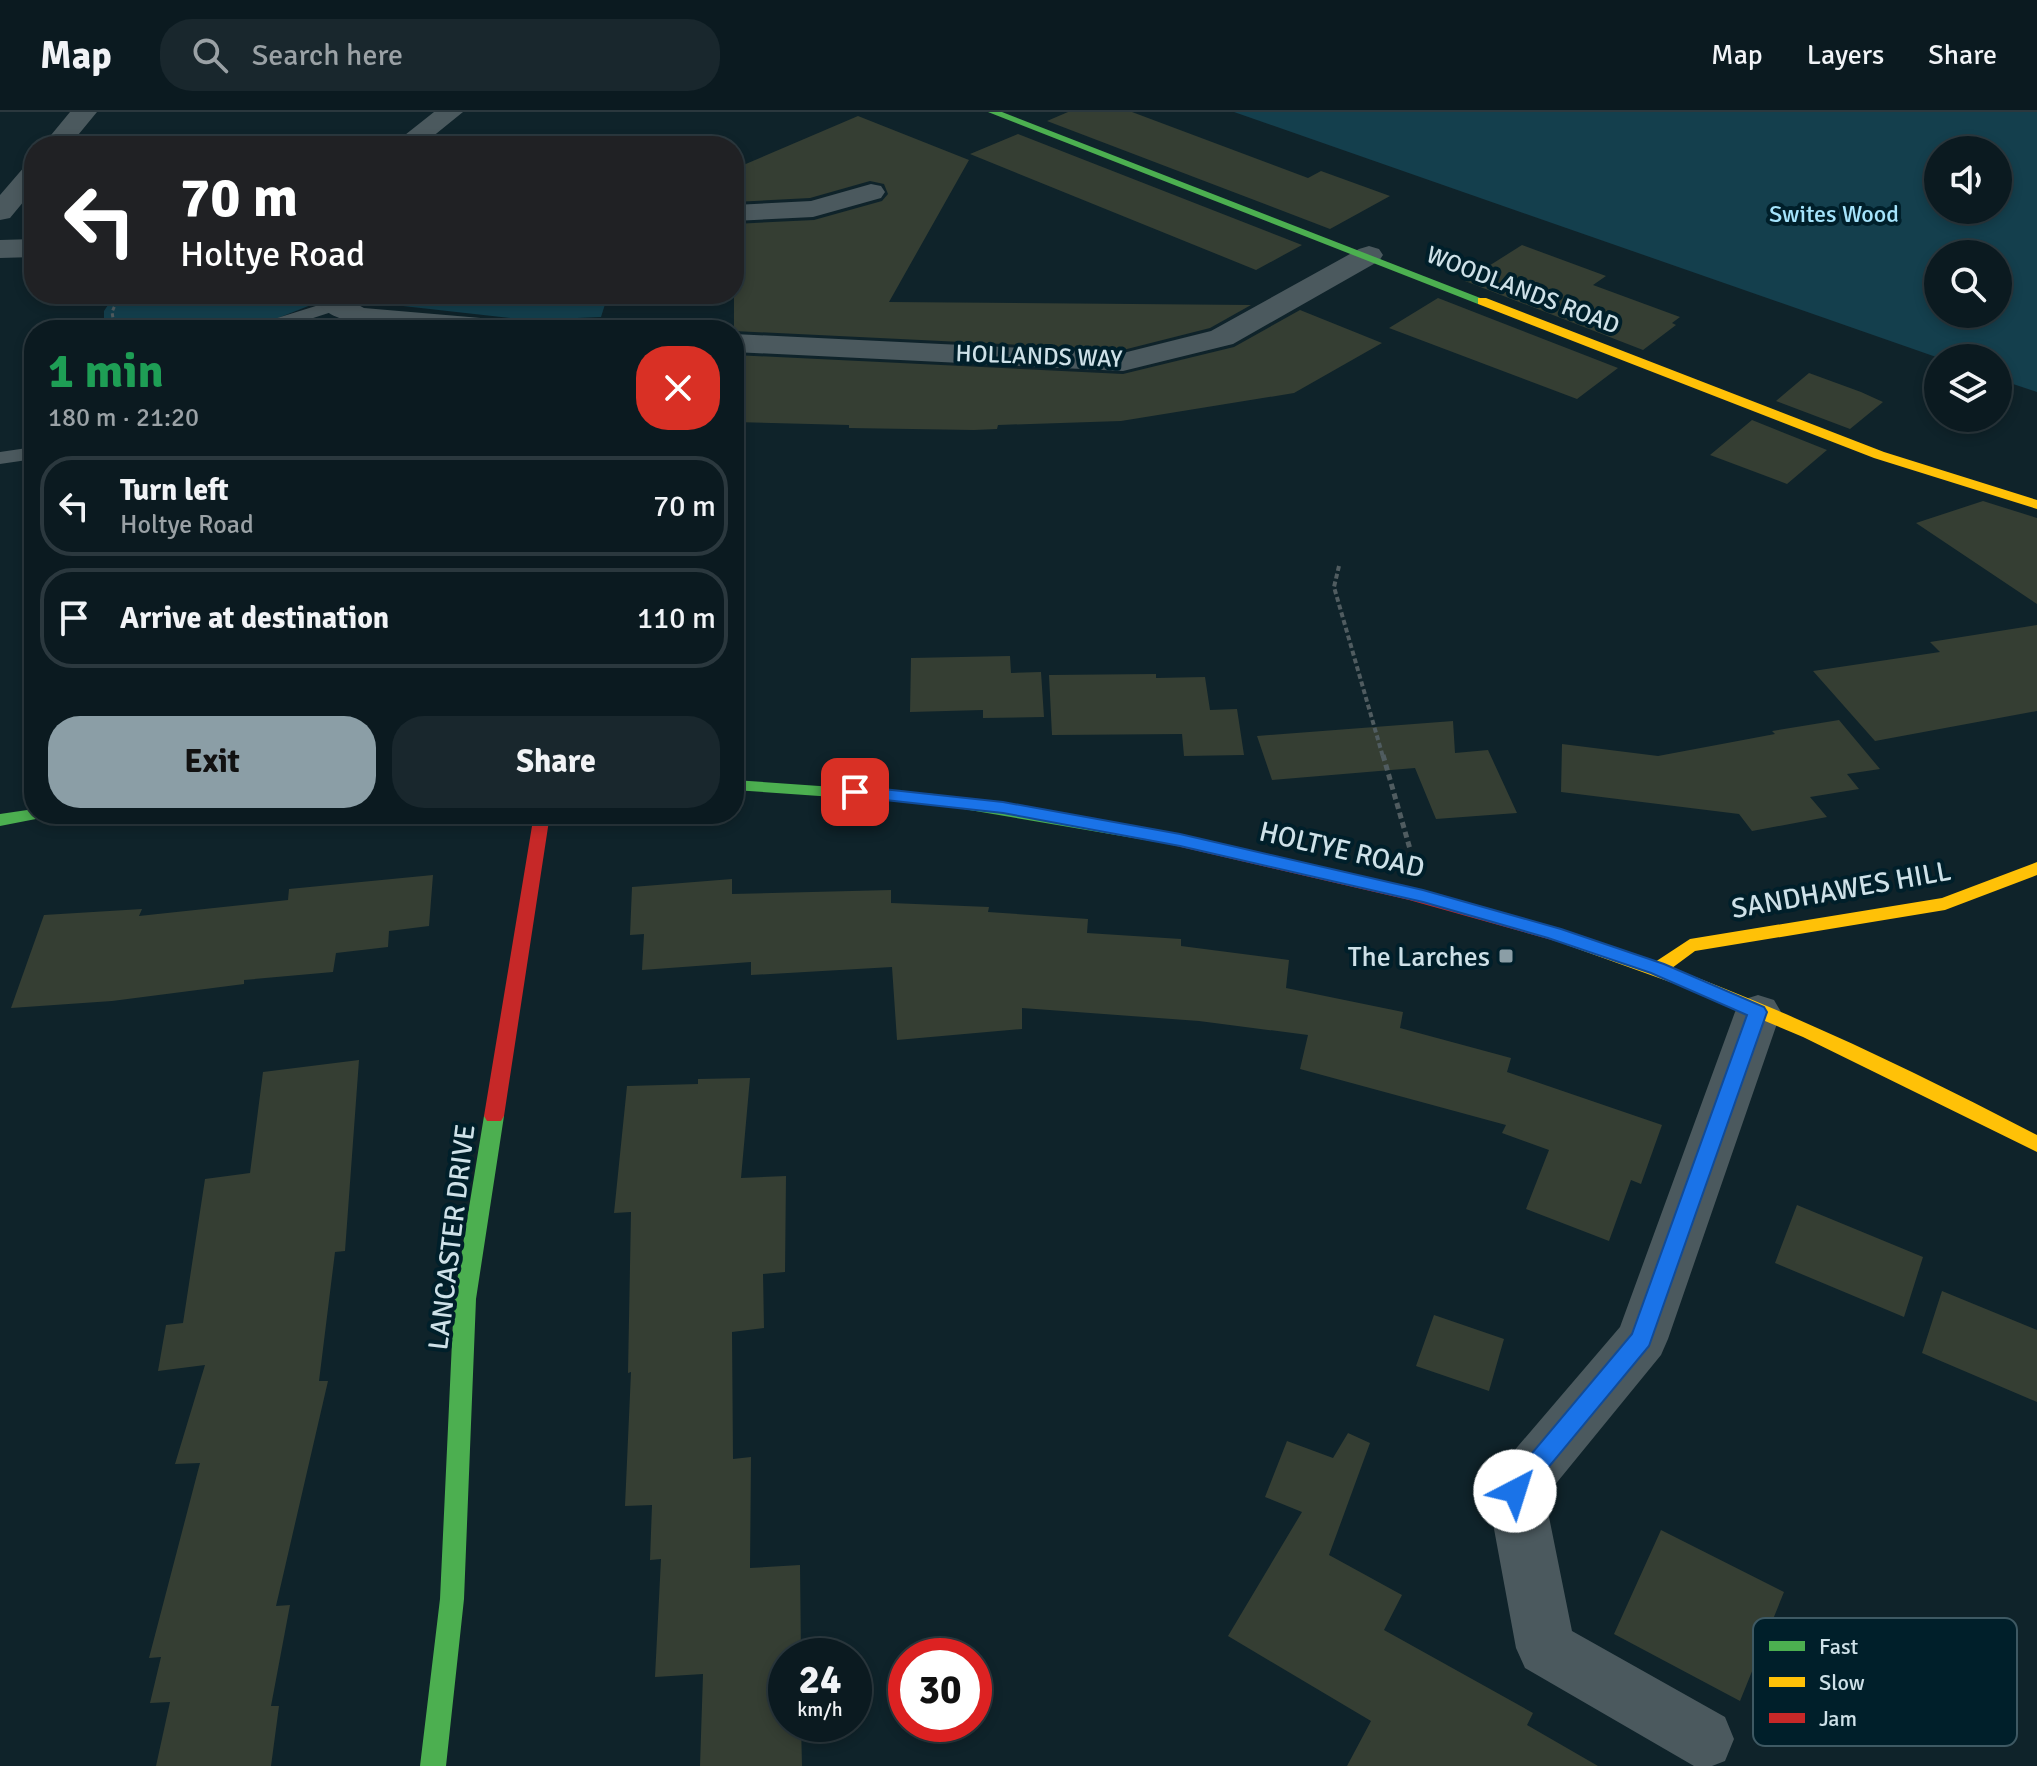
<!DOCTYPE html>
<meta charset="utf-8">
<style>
:root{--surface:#0b1a20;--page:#19272d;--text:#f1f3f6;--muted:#9aa1a5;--line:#2b383e;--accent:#8b9ea6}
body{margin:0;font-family:Signika,sans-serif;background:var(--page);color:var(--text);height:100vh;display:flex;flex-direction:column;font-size:30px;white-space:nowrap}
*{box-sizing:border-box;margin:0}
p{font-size:26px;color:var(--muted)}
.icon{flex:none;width:44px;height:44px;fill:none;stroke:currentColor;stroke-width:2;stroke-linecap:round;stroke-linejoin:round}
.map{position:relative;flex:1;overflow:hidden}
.side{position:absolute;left:24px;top:208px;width:720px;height:504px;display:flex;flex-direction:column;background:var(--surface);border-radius:32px;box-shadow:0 4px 12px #0003,0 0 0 2px var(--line)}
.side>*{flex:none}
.top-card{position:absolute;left:24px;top:24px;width:720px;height:168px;border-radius:32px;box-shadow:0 4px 12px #0003,0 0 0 2px var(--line);background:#202124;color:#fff;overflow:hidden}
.fabs{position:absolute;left:1924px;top:24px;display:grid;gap:16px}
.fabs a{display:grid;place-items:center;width:88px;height:88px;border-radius:50%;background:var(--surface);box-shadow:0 4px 12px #0003,0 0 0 2px var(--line);font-size:40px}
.speed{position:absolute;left:768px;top:1526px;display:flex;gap:16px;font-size:40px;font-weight:700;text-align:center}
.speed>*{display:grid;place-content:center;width:104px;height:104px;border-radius:50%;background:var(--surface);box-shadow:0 4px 12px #0003,0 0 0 2px var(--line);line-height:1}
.speed small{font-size:20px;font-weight:400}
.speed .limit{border:12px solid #d22;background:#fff;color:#111}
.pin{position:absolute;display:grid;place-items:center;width:68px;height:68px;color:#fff;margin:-34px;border-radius:16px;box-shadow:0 4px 12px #0006}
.me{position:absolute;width:88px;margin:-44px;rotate:40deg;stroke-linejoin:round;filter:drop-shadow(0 0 6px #0008)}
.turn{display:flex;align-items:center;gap:28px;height:168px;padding:0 24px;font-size:36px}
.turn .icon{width:104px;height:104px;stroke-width:2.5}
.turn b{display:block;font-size:56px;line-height:68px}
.round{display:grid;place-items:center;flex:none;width:84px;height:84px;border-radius:32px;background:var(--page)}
.head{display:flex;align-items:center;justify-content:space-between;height:136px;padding:0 24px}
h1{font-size:48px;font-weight:800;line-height:60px;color:#1e9e55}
.button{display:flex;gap:16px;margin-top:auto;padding:16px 24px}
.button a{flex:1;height:92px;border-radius:32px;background:var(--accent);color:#111;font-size:32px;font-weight:800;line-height:92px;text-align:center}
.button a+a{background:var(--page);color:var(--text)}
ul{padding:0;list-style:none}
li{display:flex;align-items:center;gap:24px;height:100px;margin:0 16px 12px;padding:0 8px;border:4px solid var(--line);border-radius:32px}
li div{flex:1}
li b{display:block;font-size:30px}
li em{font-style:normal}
header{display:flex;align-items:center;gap:48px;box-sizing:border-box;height:112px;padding:0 40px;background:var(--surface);border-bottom:2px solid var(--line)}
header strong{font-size:38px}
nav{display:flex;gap:44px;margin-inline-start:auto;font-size:28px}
.search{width:560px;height:72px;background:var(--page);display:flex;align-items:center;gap:20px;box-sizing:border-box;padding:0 28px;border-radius:32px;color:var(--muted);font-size:30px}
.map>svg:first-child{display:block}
.green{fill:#143f4d;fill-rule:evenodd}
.building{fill:#353e33}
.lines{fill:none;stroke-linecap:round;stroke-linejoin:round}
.path-far2{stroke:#505c60;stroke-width:3;stroke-dasharray:4 3;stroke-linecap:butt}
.path-far1{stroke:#505c60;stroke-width:4;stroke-dasharray:5 3;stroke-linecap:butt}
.path{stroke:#505c60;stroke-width:5;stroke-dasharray:6 4;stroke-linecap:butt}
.lane{fill:#4b595e;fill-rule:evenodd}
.street{fill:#4b595e;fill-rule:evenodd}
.fast{fill:#4caf50;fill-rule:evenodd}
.slow{fill:#ffc107;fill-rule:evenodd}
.jam{fill:#c62828;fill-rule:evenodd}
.route{fill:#1a73e8;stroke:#114b97;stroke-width:2}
.poi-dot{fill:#8b9ea6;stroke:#001f2a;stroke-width:3}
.labels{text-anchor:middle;stroke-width:8;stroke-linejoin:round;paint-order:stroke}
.far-park-label{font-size:24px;fill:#a5e4fc;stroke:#001f2a}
.far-street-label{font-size:24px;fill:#cee1e8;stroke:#001f2a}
.street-label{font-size:28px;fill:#cee1e8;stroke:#001f2a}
.poi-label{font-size:28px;fill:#cee1e8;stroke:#001f2a;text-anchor:end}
.key{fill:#001f2a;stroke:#3e5963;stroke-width:2}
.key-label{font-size:22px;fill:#cee1e8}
</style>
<header>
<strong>Map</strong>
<div class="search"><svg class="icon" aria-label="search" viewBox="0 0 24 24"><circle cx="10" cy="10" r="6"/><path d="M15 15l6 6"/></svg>Search here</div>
<nav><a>Map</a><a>Layers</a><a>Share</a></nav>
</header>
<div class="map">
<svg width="2037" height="1654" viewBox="0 0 2037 1654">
<rect width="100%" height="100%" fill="#0f232a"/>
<!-- green -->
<path class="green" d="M1234 0H2037V280L1998 267V246H1939ZM1938 38H1998V98H1938ZM1938 142H1998V202H1938Z
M99 182H317L316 191 248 218H128L104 207V199L110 190H93Z
M372 182H612L608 183 601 205 529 208 385 192Z"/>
<!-- building -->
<path class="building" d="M1068 0H1132L1308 66 1321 59 1390 84 1330 117 1047 9Z
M858 4 969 48 889 190 1251 193 1210 216 1123 238 734 219V112L814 108 882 89 888 82 884 72 870 69 810 86 734 90V57Z
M1018 22 1302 133 1256 158 970 42Z
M1522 133 1606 164 1593 173 1680 205 1672 211 1676 213 1643 238 1465 169Z
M1438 186 1618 256 1577 287 1389 216Z
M1300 198 1382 231 1294 281 1121 309 998 313 997 317 974 318 849 316V313L734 310V243L1123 262 1234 235Z
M1809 261 1861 280 1883 290 1850 317 1776 289Z
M1752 308 1827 338 1787 372 1710 343Z
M1983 389 2037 406V492L1916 411Z
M2037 513V599L1875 629 1813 559 1940 540 1930 530Z
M1010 544 1011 561 1041 560 1044 605 983 606V598L910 600 911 546Z
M1156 562V566L1205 565 1210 598 1237 597 1244 643 1184 644 1182 622 1052 623 1049 563Z
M1839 608 1880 657 1847 662 1859 677 1810 685 1827 705 1752 719 1739 702 1561 680 1562 632 1658 644 1775 622 1772 619Z
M1453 609 1455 641 1488 638 1517 701 1436 707 1415 656 1272 668 1257 624Z
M433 763 429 814 389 819 388 835 336 841 333 860 244 868V872L112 889 11 896 44 803 142 797 139 804 288 788 289 777Z
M732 767V782L891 778V791L989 795 988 800 1088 807 1087 821 1181 827V834L1289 848 1286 876 1403 900 1400 916 1511 946 1507 960 1662 1013 1641 1072 1631 1068 1609 1129 1526 1097 1549 1038 1502 1021 1506 1013 1300 957 1308 923 1199 909 1022 896V917L897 928 892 855 751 863V850L642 858 644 822 630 823 632 775Z
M359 948 345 1139 335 1140 319 1269H328L276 1494 290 1493 271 1594H279L271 1654H156L170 1590 150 1591 161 1545 149 1546 200 1351 175 1352 205 1253 158 1259 166 1213 183 1211 205 1067 250 1061 263 960Z
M750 966 741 1066 786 1064 785 1160 763 1162 764 1216 732 1220 733 1347 751 1345 750 1456 800 1453 801 1544H786V1612H801L802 1654H700L703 1562 655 1565 661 1447 650 1448 652 1393 625 1394 631 1260 628 1261 631 1100 614 1101 627 974 698 972V967Z
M1797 1093 1923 1145 1904 1205 1775 1151Z
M1942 1179 2037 1218V1290L1922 1241Z
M1434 1203 1504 1227 1489 1279 1416 1254Z
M1348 1321 1370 1331 1329 1443 1402 1483 1384 1518 1533 1601 1527 1613 1598 1654H1347L1371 1609 1228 1524 1302 1400 1265 1385 1287 1329 1333 1346Z
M1661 1418 1784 1480 1740 1589 1614 1522Z"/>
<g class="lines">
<!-- path-far2 -->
<path class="path-far2" d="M120 182 112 200 113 206C145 223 185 217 220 216"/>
<!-- path-far1 -->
<path class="path-far1" d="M1339 454 1334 475 1383 645"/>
<!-- path -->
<path class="path" d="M1383 643 1410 737"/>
<!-- lane -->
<path class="lane" d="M335 188 341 189 344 193 341 197 276 218H249L252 214Z
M34 335V347L0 352V340Z"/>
<!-- street -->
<path class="street" d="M70 0H97L69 34H42Z
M434 0H463L421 34H391Z
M34 52V77L10 106 0 108V83L25 54Z
M871 72 881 74 885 80 881 86 813 105 734 109V93L811 89Z
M34 127V145L0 146V128Z
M1369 134 1379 137 1383 143 1379 149 1233 232 1123 259 734 240V222L1123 241 1211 219 1359 137Z
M323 182H353L351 189 364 196 515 209 526 212 530 218C488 218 344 227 320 193Z
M1758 883 1774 888 1781 900 1668 1227 1661 1243 1545 1385 1572 1519 1725 1605 1734 1627 1725 1649 1712 1654H1694L1525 1556 1516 1536 1487 1379 1495 1361 1620 1215 1735 900 1742 888Z"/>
<!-- fast -->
<path class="fast" d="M988 0H1002L1488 189 1478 192Z
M734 668 934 682 1157 718 1166 724 1157 730 934 692 734 678Z
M34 697V702H43L41 706 0 714V702Z
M494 996 501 999 504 1004 476 1187 464 1487 446 1654H420L440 1487 454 1187 484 1004 487 999Z"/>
<!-- slow -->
<path class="slow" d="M1478 186H1486L1884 340 2037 388V397L1874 346 1478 192Z
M2037 750V763L1945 798 1695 839 1672 856C1797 903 1918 961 2037 1023V1040L1803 925 1684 875 1567 833 1564 828 1573 822 1655 850 1690 827 1942 786Z"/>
<!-- jam -->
<path class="jam" d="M534 702H550L504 1004 501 1009H487L484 1004Z
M1157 718 1409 776 1579 823 1582 828 1573 834 1409 788 1151 728 1148 724Z"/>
</g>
<!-- route -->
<path class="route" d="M855 674 1003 690 1180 722 1423 778 1561 817 1664 852 1764 895 1767 900 1649 1234 1523 1386 1515 1389 1507 1386 1503 1379 1507 1371 1632 1222 1747 903 1651 861 1548 826 1423 790 1180 734 1003 701 849 684 846 680 849 676Z"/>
<!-- markers -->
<rect class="poi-dot" x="1498" y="836" width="16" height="16" rx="4"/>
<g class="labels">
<!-- far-park labels -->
<g class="far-park-label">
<text x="1834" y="110">Swites Wood</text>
</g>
<!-- far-street labels -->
<g class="far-street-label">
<text transform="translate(1523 178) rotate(21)" y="8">WOODLANDS ROAD</text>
<text transform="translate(1039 244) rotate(2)" y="8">HOLLANDS WAY</text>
</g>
<!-- street labels -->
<g class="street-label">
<text transform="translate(1342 737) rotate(13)" y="10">HOLTYE ROAD</text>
<text transform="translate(1841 777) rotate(-10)" y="10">SANDHAWES HILL</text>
<text transform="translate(451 1125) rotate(-83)" y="10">LANCASTER DRIVE</text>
</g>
<!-- poi labels -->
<g class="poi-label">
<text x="1490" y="854">The Larches</text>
</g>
</g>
<!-- legend -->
<rect x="1753" y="1506" width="264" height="128" rx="12" class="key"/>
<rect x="1769" y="1529" width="36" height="10" fill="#4caf50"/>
<rect x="1769" y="1565" width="36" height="10" fill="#ffc107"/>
<rect x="1769" y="1601" width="36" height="10" fill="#c62828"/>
<g class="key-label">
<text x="1819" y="1542">Fast</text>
<text x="1819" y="1578">Slow</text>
<text x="1819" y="1614">Jam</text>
</g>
</svg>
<div class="fabs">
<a><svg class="icon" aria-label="sound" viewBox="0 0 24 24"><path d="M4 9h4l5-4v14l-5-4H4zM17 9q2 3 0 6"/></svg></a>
<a><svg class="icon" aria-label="search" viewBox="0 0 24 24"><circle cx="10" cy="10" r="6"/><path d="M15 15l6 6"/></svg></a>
<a><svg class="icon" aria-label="layers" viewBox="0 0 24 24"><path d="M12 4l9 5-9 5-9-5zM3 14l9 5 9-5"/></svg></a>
</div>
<div class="speed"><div>24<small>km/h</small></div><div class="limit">30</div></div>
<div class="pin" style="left:855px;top:680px;background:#d93025"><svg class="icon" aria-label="arrive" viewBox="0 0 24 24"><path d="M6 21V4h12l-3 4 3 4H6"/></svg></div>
<svg class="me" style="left:1515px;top:1379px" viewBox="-20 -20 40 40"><circle r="19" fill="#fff"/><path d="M0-13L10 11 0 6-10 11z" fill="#1a73e8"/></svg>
<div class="top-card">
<div class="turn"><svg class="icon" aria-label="left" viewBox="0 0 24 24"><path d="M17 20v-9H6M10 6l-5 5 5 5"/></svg><div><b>70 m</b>Holtye Road</div></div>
</div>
<section class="side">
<div class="head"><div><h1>1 min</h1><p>180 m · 21:20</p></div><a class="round" style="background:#d93025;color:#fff"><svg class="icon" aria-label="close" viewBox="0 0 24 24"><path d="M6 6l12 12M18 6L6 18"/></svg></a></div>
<ul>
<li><svg class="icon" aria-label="left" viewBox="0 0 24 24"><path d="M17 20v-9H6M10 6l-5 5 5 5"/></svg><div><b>Turn left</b><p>Holtye Road</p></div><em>70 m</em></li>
<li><svg class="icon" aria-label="arrive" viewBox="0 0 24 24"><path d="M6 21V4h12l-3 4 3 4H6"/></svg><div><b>Arrive at destination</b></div><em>110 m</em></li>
</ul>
<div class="button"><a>Exit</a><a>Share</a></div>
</section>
</div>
